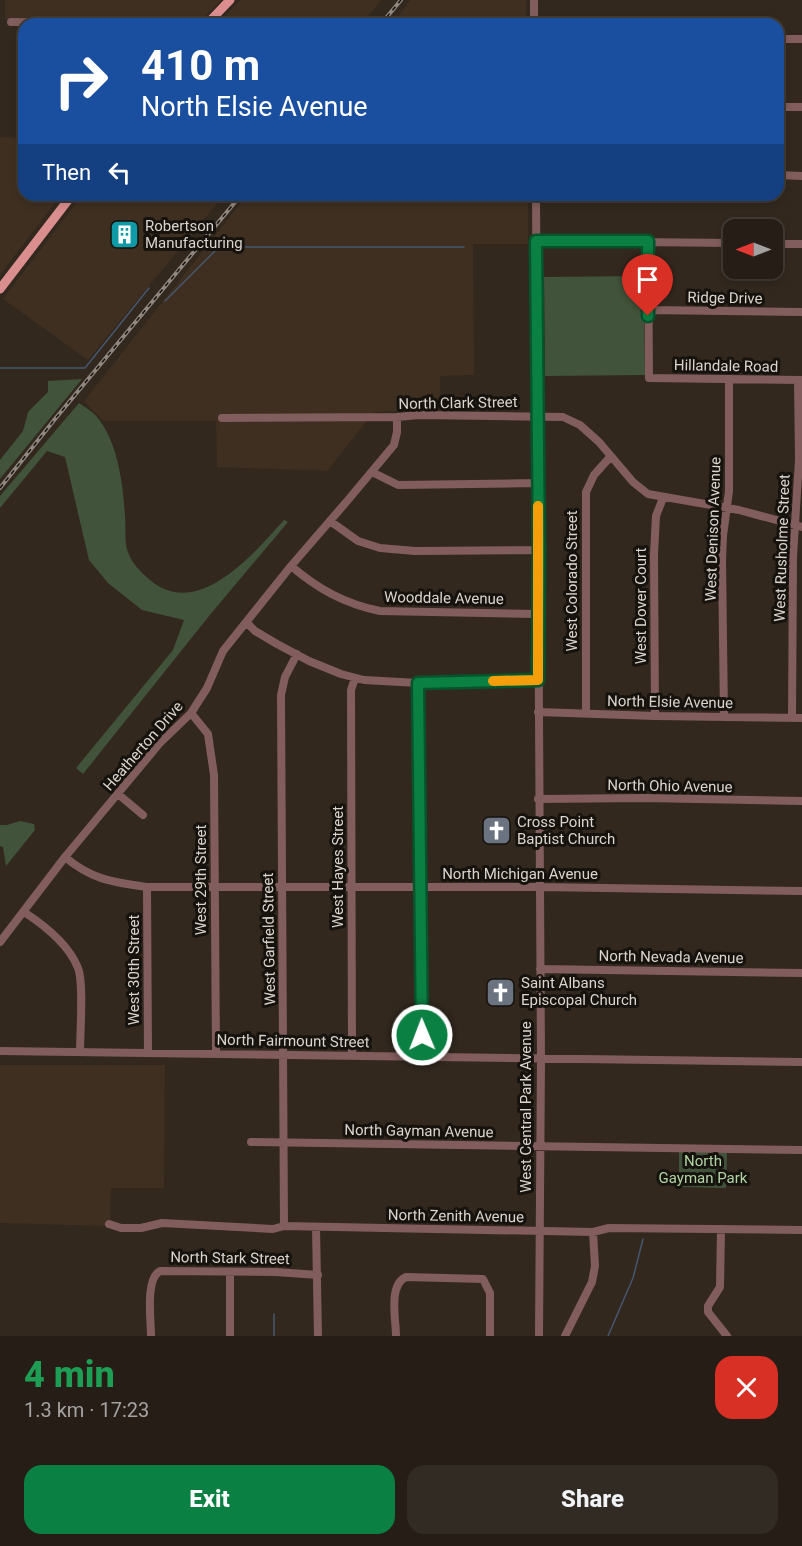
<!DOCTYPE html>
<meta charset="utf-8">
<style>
:root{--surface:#261e16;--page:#322b23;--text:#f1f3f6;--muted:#a4a2a1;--line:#423c35;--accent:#0b8043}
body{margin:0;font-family:Roboto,sans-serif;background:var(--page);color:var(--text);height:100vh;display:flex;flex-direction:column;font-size:22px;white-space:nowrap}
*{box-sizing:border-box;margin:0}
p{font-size:20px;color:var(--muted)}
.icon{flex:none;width:33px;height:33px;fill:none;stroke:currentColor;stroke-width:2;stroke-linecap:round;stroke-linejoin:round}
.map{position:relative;height:1336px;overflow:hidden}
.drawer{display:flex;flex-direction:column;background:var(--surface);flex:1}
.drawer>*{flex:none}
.guide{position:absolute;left:18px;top:18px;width:766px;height:183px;border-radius:18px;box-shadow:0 3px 9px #0003,0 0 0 2px var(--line);background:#1a4fa0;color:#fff;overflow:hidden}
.needle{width:39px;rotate:270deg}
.buttons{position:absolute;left:723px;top:219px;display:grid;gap:12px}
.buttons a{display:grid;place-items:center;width:60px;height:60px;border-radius:12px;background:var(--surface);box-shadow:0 3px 9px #0003,0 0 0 2px var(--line);font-size:30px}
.pin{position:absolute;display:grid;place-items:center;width:51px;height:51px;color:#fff;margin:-62px -26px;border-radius:50% 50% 50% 0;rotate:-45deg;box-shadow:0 0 6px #0007}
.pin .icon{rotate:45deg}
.me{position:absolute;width:66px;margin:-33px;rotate:359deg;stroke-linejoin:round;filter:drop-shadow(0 0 4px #0008)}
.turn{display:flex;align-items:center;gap:21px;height:126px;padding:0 24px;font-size:27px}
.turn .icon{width:78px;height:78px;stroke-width:2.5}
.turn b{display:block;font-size:42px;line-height:51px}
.then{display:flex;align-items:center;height:57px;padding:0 24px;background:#0003;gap:12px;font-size:22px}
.round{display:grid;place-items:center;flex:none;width:63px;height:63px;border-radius:18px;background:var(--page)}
.headline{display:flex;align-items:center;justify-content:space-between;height:102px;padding:0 24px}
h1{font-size:36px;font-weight:800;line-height:45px;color:#1e9e55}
.button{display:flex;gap:12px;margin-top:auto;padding:12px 24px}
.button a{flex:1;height:69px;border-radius:18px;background:var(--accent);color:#fff;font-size:24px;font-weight:800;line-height:69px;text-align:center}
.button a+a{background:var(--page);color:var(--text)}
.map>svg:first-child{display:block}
.built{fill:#3e2f21}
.green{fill:#41533a}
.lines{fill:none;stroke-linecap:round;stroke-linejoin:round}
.stream{stroke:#455770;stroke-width:1.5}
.minor{stroke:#825d5d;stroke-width:8}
.major{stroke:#da8e8e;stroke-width:9}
.rail-casing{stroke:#908880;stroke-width:4}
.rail{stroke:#16120d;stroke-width:1.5;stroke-dasharray:4.5;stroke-linecap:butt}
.route-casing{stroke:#07532c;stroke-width:15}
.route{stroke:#0b8043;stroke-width:10}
.slow{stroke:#f59e0b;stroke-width:10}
.labels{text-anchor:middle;stroke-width:6;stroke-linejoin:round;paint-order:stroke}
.poi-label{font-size:15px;fill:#dbd5ce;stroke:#16120d;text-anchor:start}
.street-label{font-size:15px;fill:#dbd5ce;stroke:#16120d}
.park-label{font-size:15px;fill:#b1d5a4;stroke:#16120d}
</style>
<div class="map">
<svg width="802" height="1336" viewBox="0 0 802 1336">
<rect width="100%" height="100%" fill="#32281e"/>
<!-- built -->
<path class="built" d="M5 0H221L200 21 5 19Z
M241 0H381L362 24H217Z
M410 0H526V24H397L399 15Z
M0 137 24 138V195H61L0 275Z
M82 195H224L88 360 3 299Z
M247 195H528V244H473L474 375 440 376V409L374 412 327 471 217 467 216 421H103L84 401Z
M0 1065H165L164 1188H111L110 1220 104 1226 0 1223Z"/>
<!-- green -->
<path class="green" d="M643 276 645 375 545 376 544 277Z
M82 379 0 479V460L23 431 28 412 48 392V381Z
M79 403C84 407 92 411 97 417 118 442 123 484 125 516 126 527 124 542 128 552 132 564 141 572 150 580 198 621 254 553 284 520L288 522 209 616 83 774 76 768 173 650 184 620 142 610 108 583 89 560 65 457 47 451 0 508V496Z
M20 821 34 824 35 830 6 866 3 847 0 846V825H7Z
M679 1151 727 1153 726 1188 679 1187Z"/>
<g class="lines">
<!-- stream -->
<path class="stream" d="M165 301 219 247H464
M0 368H85L149 288
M274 1314V1336
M608 1336 633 1278 643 1239"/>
<!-- minor -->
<path class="minor" d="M534 0V24
M11 22 163 24
M778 39H802
M778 107H802
M778 175 802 176
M536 195 541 1059 539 1336
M536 241 734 243
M648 241 649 378 801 380
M772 244H802
M648 310 802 312
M222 418 397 417 419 415 563 417 580 425 599 442 633 482 648 494 739 510 802 527
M372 472 398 485 537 483
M330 521 358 541 380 548 415 551 539 550
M291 566C318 589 345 604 380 611L537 614
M246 622 255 631 277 644 309 661 341 674 364 680 418 683 538 680
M418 683 422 1056
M538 712 655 716 802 718
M191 713 208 734 214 775 216 1053
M586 713V492L594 475 611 456
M655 716 654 554 656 516 663 498
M724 717 722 560 723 536 729 491V379
M792 718 793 557 799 460 798 380
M118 794 143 815
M538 799 644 798 802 801
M65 857C92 880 113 882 147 887H540L802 891
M147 887 148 1053
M24 912C44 925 69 945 78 968 84 982 80 1033 80 1051
M0 942 65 857 159 744 191 713 207 688 223 651 291 566 348 500 394 445 397 432V417
M540 969 802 973
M0 1051 802 1062
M352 1056 351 690 355 678
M251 1142 802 1150
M109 1224 121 1228H141L162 1223 273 1229 284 1226 593 1232 609 1228 802 1230
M284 1226 281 695 285 677 297 654
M316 1227 318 1336
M721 1229 720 1287 708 1306V1312L727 1336
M230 1272V1336
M151 1336C151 1320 145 1279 160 1271L276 1272 318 1275
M396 1336C396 1319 388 1285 406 1277L483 1279 490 1293V1336
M565 1336 592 1282 595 1266 593 1232"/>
<!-- major -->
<path class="major" d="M207 24 230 0
M0 289 72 195"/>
<defs>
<path id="rail" d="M381 24 401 0
M0 488 55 419 241 195"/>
</defs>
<!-- rail casing -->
<use href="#rail" class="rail-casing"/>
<!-- rail -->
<use href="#rail" class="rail"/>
</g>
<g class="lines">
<defs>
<path id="route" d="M422 1035 418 683 538 680 539 550 536 241H648V316"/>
</defs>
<!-- route casing -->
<use href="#route" class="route-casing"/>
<!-- route -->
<use href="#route" class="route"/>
<!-- slow -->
<path class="slow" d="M493 681 538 680V506"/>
</g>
<!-- icons -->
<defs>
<symbol id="building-square" viewBox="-11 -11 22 22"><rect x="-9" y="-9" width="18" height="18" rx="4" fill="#0f9aa8" stroke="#16120d"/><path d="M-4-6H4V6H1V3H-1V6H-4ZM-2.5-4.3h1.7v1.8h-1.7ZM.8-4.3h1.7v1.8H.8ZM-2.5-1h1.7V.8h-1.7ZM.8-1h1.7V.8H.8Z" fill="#fff"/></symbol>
<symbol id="church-square" viewBox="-11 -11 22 22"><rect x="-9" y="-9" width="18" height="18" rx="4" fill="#6b7280" stroke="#16120d"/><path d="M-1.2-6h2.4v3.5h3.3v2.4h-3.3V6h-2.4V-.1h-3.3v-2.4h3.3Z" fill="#fff"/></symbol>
</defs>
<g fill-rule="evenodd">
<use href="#building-square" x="108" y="218" width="33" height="33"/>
<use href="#church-square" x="480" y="814" width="33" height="33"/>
<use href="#church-square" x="484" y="976" width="33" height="33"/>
</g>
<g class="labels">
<!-- poi labels -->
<g class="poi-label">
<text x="145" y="231">Robertson<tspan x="145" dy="17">Manufacturing</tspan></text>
<text x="517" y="827">Cross Point<tspan x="517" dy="17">Baptist Church</tspan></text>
<text x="521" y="988">Saint Albans<tspan x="521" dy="17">Episcopal Church</tspan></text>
</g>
<!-- street labels -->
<g class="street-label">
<text transform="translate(725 298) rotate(1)" y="5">Ridge Drive</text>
<text transform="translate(726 366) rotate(1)" y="5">Hillandale Road</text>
<text transform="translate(458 403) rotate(-1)" y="5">North Clark Street</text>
<text transform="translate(713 529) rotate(-88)" y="5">West Denison Avenue</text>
<text transform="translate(782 548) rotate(-88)" y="5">West Rusholme Street</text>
<text transform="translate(572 581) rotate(-90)" y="5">West Colorado Street</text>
<text transform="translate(444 598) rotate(1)" y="5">Wooddale Avenue</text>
<text transform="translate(641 606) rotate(-90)" y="5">West Dover Court</text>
<text transform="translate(670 702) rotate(1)" y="5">North Elsie Avenue</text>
<text transform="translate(143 746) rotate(-49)" y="5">Heatherton Drive</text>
<text transform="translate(670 786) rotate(1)" y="5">North Ohio Avenue</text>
<text transform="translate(338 867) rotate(-90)" y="5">West Hayes Street</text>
<text x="520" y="879">North Michigan Avenue</text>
<text transform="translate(201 880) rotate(-90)" y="5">West 29th Street</text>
<text transform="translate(269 939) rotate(-91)" y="5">West Garfield Street</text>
<text transform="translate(671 957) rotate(1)" y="5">North Nevada Avenue</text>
<text transform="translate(134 970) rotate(-90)" y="5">West 30th Street</text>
<text transform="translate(293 1041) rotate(1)" y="5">North Fairmount Street</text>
<text transform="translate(526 1107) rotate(-90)" y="5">West Central Park Avenue</text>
<text transform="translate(419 1131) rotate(1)" y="5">North Gayman Avenue</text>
<text transform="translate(456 1216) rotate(1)" y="5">North Zenith Avenue</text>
<text transform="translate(230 1258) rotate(1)" y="5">North Stark Street</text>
</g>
<!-- park labels -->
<g class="park-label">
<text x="703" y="1166">North<tspan x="703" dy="17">Gayman Park</tspan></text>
</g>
</g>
</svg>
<div class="buttons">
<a><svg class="needle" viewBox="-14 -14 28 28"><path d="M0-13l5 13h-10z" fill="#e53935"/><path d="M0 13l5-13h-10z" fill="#a4a2a1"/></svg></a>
</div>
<div class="pin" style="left:648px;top:316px;background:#d93025"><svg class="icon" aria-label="arrive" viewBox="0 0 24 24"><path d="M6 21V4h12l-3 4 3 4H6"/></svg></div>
<svg class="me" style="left:422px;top:1035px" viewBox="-20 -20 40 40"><circle r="17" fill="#0b8043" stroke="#fff" stroke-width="3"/><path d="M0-11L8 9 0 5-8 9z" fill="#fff"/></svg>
<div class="guide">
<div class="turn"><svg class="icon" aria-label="right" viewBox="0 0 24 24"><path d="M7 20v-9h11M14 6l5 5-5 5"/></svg><div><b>410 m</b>North Elsie Avenue</div></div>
<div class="then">Then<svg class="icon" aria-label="left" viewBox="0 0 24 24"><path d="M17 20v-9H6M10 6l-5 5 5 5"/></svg></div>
</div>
</div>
<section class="drawer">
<div class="headline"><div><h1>4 min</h1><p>1.3 km · 17:23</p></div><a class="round" style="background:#d93025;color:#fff"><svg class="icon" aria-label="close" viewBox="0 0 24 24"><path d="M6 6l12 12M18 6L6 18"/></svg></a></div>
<div class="button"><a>Exit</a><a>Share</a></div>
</section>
